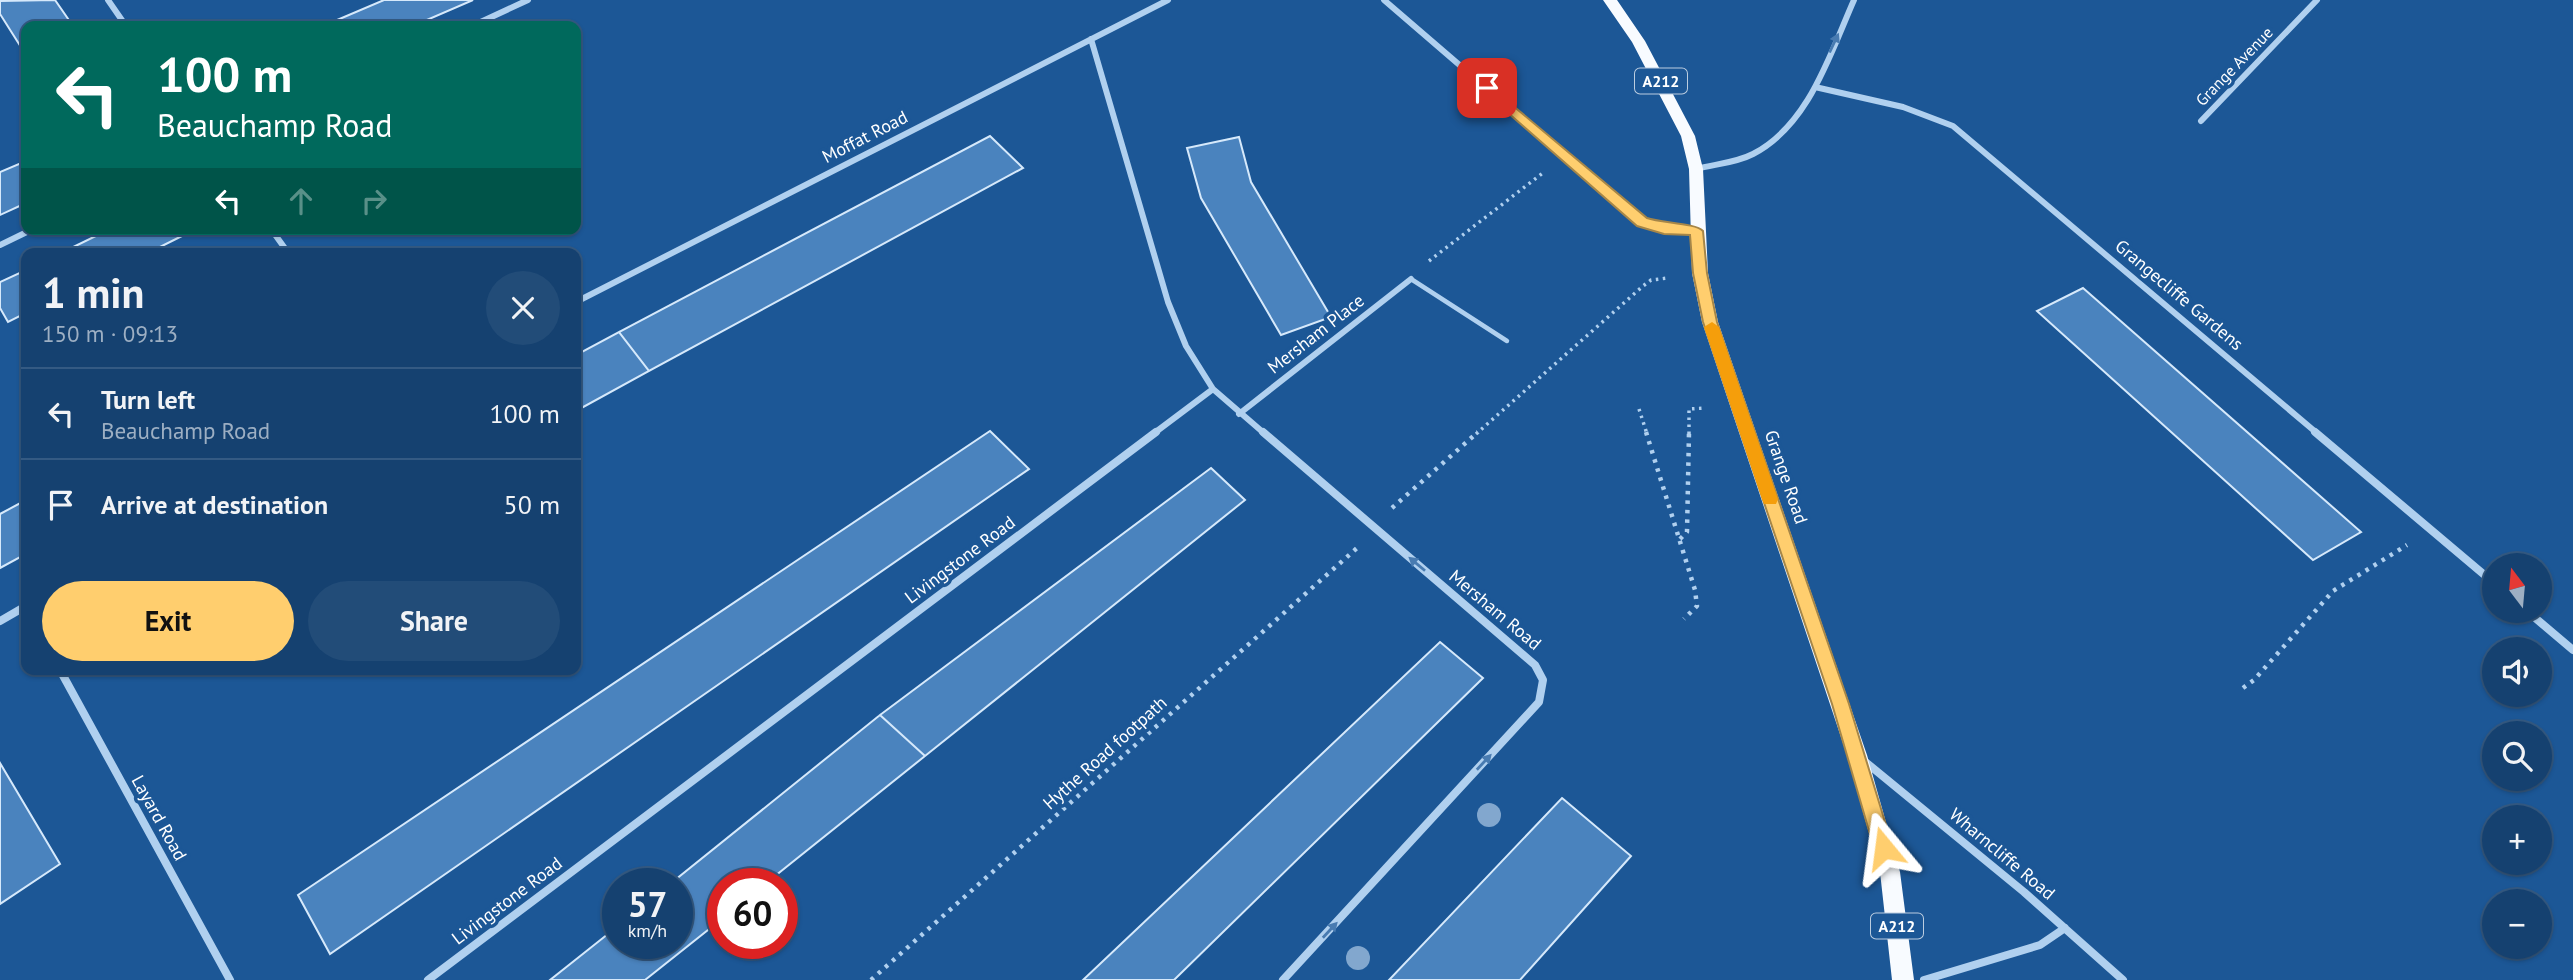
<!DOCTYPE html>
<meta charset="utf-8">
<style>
:root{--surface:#154170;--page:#224c78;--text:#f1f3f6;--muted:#9dafc3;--line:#345a83;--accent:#ffce6e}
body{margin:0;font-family:"PT Sans",sans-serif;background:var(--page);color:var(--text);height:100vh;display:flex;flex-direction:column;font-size:26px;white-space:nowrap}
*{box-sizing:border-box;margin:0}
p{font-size:23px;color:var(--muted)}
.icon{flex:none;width:38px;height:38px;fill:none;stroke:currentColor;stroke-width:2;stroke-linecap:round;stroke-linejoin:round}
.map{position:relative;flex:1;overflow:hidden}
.drawer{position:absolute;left:21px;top:248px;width:560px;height:427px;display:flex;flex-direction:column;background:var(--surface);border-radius:14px;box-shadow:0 2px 5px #0004,0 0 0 2px var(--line)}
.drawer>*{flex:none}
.top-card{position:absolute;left:21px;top:21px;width:560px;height:214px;border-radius:14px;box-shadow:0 2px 5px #0004,0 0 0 2px var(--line);background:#00695c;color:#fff;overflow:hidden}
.needle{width:46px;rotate:344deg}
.controls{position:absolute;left:2482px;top:553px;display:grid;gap:14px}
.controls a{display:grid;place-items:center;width:70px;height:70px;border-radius:50%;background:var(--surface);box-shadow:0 2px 5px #0004,0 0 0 2px var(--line);font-size:35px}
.speed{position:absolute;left:602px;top:868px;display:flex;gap:14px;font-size:35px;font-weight:700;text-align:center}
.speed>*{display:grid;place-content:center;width:91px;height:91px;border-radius:50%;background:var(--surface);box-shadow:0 2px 5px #0004,0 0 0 2px var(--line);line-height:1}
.speed small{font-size:18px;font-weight:400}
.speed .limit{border:10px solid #d22;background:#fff;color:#111}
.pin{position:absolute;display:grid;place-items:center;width:60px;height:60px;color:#fff;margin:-30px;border-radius:14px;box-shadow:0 4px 10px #0006}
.me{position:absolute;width:77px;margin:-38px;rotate:344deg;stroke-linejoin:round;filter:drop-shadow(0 0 5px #0008)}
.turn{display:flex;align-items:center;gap:24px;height:147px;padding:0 21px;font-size:32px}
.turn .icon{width:91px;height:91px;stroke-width:2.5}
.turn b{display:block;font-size:49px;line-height:60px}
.lanes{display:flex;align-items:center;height:66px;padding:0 21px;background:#0003;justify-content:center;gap:35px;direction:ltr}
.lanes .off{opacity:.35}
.round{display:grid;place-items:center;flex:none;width:74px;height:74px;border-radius:37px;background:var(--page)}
.overview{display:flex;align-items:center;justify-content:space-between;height:119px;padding:0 21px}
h1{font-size:42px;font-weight:700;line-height:52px}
.action{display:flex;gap:14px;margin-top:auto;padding:14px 21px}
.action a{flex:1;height:80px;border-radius:42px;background:var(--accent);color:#111;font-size:28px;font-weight:700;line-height:80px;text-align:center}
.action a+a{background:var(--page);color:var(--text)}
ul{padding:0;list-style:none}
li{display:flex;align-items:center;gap:21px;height:91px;padding:0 21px;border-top:2px solid var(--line)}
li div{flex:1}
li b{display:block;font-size:26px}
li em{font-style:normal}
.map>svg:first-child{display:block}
.building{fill:#4a83be;stroke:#d6e9fb;stroke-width:2}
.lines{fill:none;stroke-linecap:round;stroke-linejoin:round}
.path-far1{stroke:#b0d0ef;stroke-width:3.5;stroke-dasharray:2.5 4.5;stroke-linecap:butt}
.path{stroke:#b0d0ef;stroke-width:4.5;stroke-dasharray:3.5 6;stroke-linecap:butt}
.service{stroke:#b0d0ef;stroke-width:4.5}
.minor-far1{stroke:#b0d0ef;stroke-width:6}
.minor{stroke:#b0d0ef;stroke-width:8}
.primary{fill:#f8fbff;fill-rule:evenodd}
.tree{fill:#82a7ce}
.oneway{fill:#487bb1}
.route{fill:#ffce6e;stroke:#a68648;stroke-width:2}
.slow{fill:#f59e0b}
.labels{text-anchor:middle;stroke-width:7;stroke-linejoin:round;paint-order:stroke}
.far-street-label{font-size:16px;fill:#fff;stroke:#1c5796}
.shield{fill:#1c5796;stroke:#bbcde0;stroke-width:2}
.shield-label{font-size:16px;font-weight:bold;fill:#fff}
.street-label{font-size:18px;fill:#fff;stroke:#1c5796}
</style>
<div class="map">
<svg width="2573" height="980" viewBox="0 0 2573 980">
<rect width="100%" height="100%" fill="#1c5796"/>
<!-- building -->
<path class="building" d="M55 0 73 26H26V55L0 14V1Z
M384 0H473L413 26H323Z
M990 136 1023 168 649 371 619 332Z
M1239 137 1251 182 1331 317 1281 335 1201 198 1187 148Z
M26 161V203L0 215V172Z
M110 229H196L146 254H59Z
M26 270V313L8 322 0 308V282Z
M2083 288 2361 532 2313 560 2037 311Z
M619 332 649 371 576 411V355Z
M990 431 1029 469 330 954 298 895Z
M1211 468 1245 500 925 756 880 715Z
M26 500V554L0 568V514Z
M1440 642 1483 678 1174 980H1083Z
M880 715 925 756 765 884H723V918L645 980H550L618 926V943H677V884H670Z
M0 763 60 864 0 904Z
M1562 798 1631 856 1520 980H1389Z"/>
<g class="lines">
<!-- path-far1 -->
<path class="path-far1" d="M1429 261 1544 172
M1639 409 1647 434
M1476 434 1643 286 1651 280 1668 278
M1689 434V409L1705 408"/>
<!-- path -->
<path class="path" d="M1646 432 1695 590 1697 606 1684 619
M1392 508 1478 432
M1680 539 1687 532 1689 432
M2243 688 2254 680 2333 591 2407 545
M871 980 1357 548"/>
<!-- service -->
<path class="service" d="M1411 279 1507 341"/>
<!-- minor-far1 -->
<path class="minor-far1" d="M108 0 126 26
M1384 0 1642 222 1664 228 1697 231
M472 26 528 0
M1091 39 1168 302 1186 346 1213 389 1265 434
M1815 87 1903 107 1953 126 2318 434
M2201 121 2317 0
M1696 169C1715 164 1736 163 1753 154 1809 125 1830 54 1854 0
M271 229 289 254
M0 245 33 229
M576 302 1168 0
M1239 414 1411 279
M1153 434 1213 389"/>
<!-- minor -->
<path class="minor" d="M1263 432 1535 665 1543 680 1539 702 1283 980
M2315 432 2494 583
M2527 611 2573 650
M0 621 26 606
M60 670 230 980
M1863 760 2024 892 2123 980
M428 980 1156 432
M1924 980 2040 945 2065 928"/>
<!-- primary -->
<path class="primary" d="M1603 0H1617L1645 41 1695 136 1703 169 1708 273 1718 322 1867 755 1900 872 1914 980H1892L1880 872 1847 755 1702 322 1692 273 1689 169 1681 136 1632 42Z"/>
</g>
<!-- trees -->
<g class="tree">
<circle cx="1489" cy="815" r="12"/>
<circle cx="1358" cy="958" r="12"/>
</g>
<!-- one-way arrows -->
<defs><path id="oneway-solid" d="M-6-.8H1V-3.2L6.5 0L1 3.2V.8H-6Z" transform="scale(1.75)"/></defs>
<g class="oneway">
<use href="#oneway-solid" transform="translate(1834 43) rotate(-65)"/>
<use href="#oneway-solid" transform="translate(1417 564) rotate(-140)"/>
<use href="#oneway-solid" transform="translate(1484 762) rotate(-47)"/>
<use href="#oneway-solid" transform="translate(1330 930) rotate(-47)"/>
</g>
<!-- route -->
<path class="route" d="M1487 84 1647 218C1661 223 1696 223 1703 231L1707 273 1717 322 1849 704 1893 848 1890 855 1884 857 1877 855 1874 848 1832 704 1703 322 1693 273 1690 235 1664 234 1637 226 1483 91V85Z"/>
<!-- slow -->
<path class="slow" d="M1712 322 1719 327 1778 499 1776 504H1764L1762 499 1704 327Z"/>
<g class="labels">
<!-- far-street labels -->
<g class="far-street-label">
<text transform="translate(2234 66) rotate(-46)" y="6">Grange Avenue</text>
</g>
<!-- shield labels -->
<g class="shield">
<rect x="1635" y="68.5" width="52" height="25" rx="5"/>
<rect x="1871" y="913.5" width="52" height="25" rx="5"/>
</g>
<g class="shield-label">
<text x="1661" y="87">A212</text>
<text x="1897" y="932">A212</text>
</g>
<!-- street labels -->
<g class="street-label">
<text transform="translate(865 137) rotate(-27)" y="6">Moffat Road</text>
<text transform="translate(2179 295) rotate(40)" y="6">Grangecliffe Gardens</text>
<text transform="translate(1316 334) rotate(-38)" y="6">Mersham Place</text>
<text transform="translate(1786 477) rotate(71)" y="6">Grange Road</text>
<text transform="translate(960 560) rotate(-37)" y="6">Livingstone Road</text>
<text transform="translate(1495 610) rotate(40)" y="6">Mersham Road</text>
<text transform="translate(1105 753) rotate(-42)" y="6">Hythe Road footpath</text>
<text transform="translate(159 818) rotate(61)" y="6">Layard Road</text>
<text transform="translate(2002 854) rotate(40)" y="6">Wharncliffe Road</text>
<text transform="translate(507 901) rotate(-37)" y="6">Livingstone Road</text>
</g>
</g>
</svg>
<div class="controls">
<a><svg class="needle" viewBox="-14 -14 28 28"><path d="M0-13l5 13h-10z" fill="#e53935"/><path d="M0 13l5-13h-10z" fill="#9dafc3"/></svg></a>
<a><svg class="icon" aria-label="sound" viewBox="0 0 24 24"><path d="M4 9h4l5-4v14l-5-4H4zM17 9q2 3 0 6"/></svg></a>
<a><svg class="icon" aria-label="search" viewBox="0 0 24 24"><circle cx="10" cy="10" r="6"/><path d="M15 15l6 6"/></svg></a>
<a>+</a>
<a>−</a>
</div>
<div class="speed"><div>57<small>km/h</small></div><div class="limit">60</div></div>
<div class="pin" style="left:1487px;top:88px;background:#d93025"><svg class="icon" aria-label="arrive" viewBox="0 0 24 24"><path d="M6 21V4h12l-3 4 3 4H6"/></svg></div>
<svg class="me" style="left:1884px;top:848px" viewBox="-20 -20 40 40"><path d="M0-17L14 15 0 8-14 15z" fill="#ffce6e" stroke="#fff" stroke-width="4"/></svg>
<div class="top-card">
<div class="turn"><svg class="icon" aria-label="left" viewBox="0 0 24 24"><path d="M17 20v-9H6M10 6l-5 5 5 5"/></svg><div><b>100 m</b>Beauchamp Road</div></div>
<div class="lanes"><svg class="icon" aria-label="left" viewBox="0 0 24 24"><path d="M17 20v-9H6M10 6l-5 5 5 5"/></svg><svg class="icon off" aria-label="ahead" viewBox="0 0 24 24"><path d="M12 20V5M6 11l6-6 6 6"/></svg><svg class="icon off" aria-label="right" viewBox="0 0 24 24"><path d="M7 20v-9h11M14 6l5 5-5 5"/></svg></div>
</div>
<section class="drawer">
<div class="overview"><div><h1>1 min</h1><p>150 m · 09:13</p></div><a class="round"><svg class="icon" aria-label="close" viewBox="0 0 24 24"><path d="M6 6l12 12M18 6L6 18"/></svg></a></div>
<ul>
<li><svg class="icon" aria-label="left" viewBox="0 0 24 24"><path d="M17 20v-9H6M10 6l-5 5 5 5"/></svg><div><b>Turn left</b><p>Beauchamp Road</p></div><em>100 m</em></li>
<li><svg class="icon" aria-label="arrive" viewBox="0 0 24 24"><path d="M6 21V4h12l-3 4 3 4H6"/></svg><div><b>Arrive at destination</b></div><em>50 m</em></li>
</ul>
<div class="action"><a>Exit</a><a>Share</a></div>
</section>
</div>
